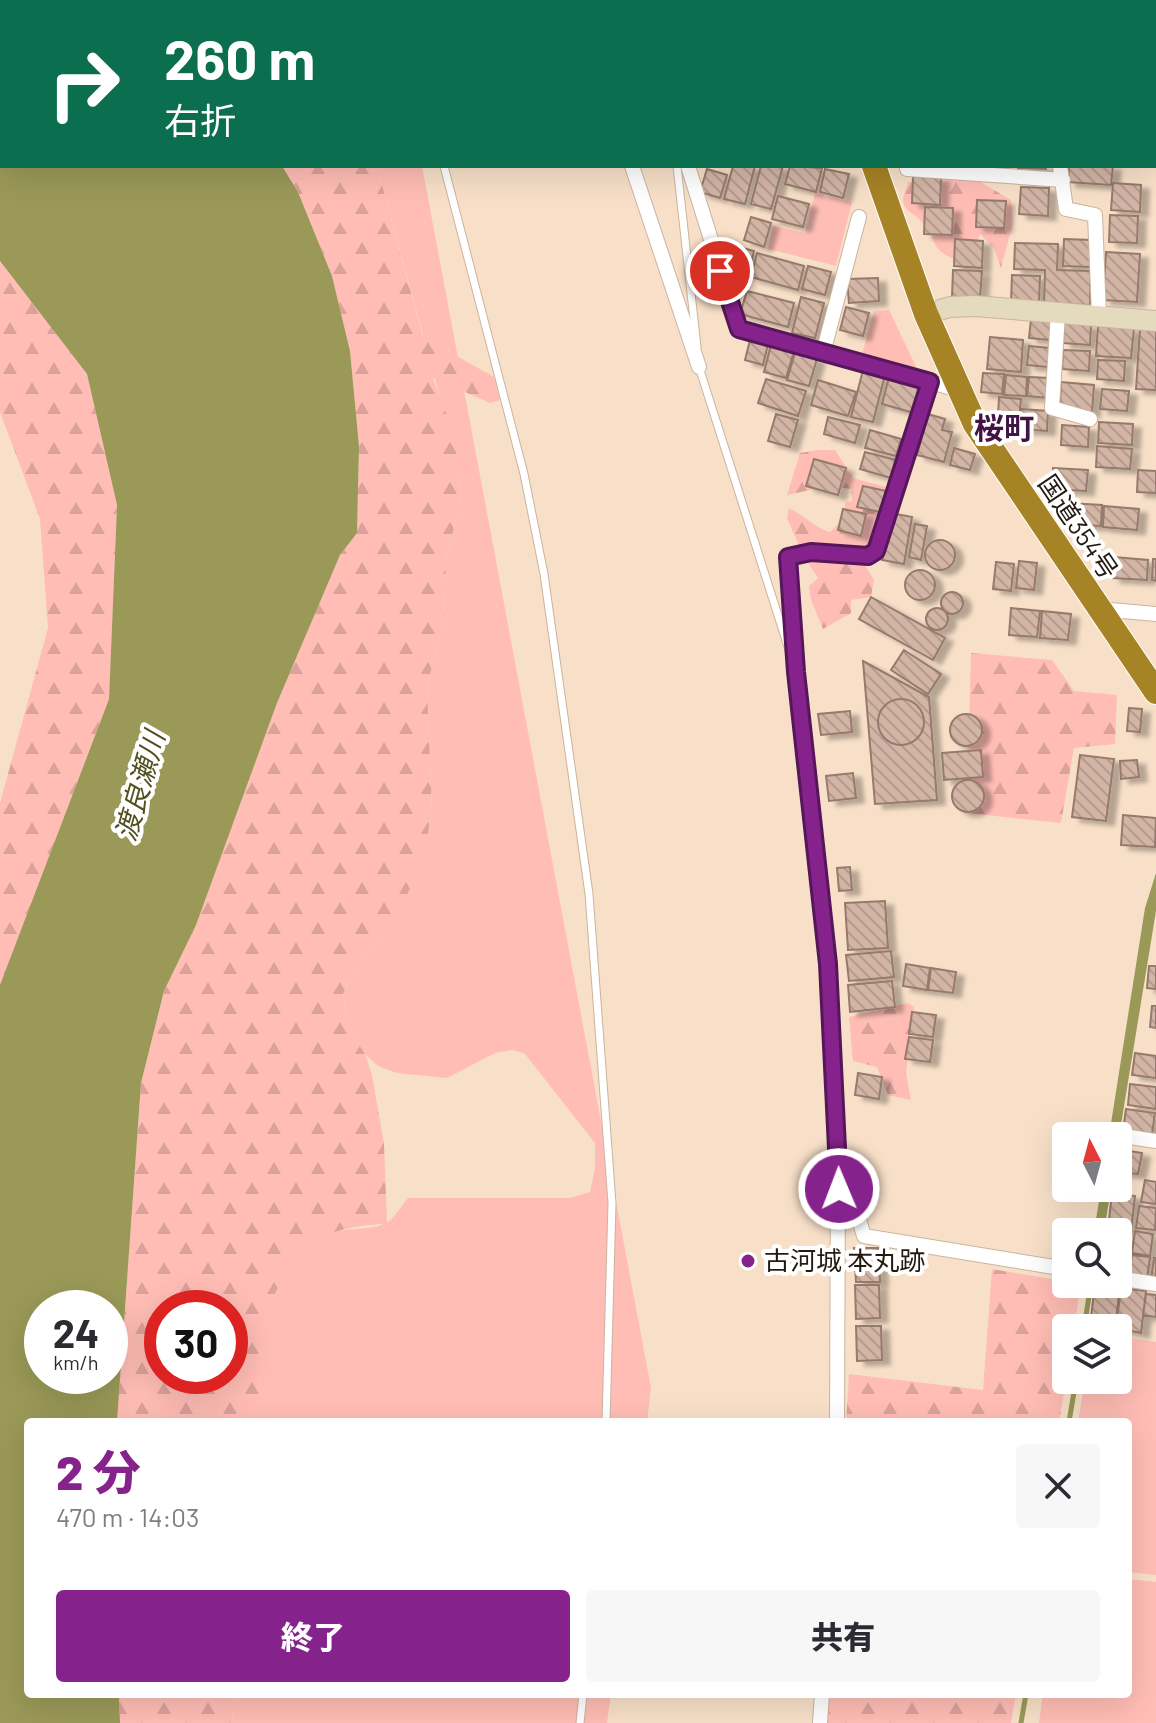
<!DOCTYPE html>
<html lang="ja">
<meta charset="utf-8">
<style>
:root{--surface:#fff;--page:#f7f7f7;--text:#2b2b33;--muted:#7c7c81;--accent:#85228b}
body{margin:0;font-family:Barlow,"Noto Sans JP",sans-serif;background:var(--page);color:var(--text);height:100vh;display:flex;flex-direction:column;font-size:30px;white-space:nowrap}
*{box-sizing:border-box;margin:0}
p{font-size:26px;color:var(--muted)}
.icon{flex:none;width:44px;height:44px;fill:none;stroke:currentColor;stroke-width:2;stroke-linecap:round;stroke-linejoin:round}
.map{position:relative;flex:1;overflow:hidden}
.panel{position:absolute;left:24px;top:1418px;width:1108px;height:280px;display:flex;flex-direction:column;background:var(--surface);border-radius:8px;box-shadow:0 8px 32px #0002}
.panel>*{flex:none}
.guide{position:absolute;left:0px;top:0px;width:1156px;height:168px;box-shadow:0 8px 32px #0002;background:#0b6e4f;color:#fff;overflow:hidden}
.needle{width:52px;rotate:354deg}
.fabs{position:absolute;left:1052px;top:1122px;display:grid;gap:16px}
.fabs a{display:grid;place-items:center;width:80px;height:80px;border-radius:8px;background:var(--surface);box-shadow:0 8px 32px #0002;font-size:40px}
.speed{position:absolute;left:24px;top:1290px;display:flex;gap:16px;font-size:40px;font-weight:700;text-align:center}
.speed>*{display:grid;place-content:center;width:104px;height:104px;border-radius:50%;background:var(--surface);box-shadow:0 8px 32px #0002;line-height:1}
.speed small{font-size:20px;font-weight:400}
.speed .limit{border:12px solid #d22;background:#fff;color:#111}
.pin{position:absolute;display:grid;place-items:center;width:68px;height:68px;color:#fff;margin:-34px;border:4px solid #fff;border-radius:50%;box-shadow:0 2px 8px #0007}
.me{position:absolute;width:88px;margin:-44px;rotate:359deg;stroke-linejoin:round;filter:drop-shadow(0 0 6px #0008)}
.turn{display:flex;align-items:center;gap:28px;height:168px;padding:0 32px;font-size:36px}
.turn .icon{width:104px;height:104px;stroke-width:2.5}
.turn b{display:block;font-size:56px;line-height:68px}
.round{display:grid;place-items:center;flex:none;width:84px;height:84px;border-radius:8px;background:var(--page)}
.head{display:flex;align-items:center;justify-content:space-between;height:136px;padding:0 32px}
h1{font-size:48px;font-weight:800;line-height:60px;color:var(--accent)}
.cta{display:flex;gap:16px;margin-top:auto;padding:16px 32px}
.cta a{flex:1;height:92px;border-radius:8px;background:var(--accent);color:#fff;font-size:32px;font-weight:800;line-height:92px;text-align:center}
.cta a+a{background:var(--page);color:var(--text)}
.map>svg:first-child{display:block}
.green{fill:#ffbdb5}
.forest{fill:url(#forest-firs);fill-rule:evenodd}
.water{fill:#9a9958;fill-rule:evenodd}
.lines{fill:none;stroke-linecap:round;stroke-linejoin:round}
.stream{stroke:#9a9958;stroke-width:5}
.building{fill:url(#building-back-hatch);stroke:#967a6c;stroke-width:2;filter:url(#shadow)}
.lane-casing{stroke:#cab49d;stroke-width:9}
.street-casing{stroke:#cab49d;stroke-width:16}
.secondary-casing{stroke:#cab49d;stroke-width:22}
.highway-casing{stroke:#fff;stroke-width:26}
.lane{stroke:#fff;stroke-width:7}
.street{stroke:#fff;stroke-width:14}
.secondary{stroke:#e4dabd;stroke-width:20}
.highway{stroke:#a68324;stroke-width:24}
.route-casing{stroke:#56165a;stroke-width:20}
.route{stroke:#85228b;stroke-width:14}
.poi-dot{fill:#85228b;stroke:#fff;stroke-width:3}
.labels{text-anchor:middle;stroke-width:8;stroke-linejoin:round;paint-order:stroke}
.street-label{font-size:26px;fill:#231b12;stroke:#fff}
.poi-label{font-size:26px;fill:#231b12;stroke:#fff;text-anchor:start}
.water-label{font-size:28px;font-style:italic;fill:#51501e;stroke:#fff}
.quarter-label{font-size:30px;font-weight:bold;fill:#421345;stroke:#fff}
</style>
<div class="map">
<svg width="1156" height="1723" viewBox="0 0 1156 1723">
<defs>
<pattern id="forest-firs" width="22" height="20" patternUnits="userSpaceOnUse" patternTransform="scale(2)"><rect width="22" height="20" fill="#ffbdb5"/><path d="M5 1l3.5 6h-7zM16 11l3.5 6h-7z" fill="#daa29b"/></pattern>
<pattern id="building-back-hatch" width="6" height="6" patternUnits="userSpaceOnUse" patternTransform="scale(2)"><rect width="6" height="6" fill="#d3b5a6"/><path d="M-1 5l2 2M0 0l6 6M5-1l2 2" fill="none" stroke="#b59b8e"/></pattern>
<filter id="shadow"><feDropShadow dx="8" dy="4.5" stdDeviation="2" flood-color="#0004"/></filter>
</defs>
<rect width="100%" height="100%" fill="#f8e0c8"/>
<!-- green -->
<path class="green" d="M377 166H422L651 1388 647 1422H266C248 1356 263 1271 327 1235 344 1226 371 1232 388 1222 395 1217 402 1205 408 1198H570L590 1192 595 1169V1143L525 1054 513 1050 495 1053 447 1078 397 1073 378 1066 365 1054 347 1026 343 994 357 966 391 924 424 853 432 811 427 687 444 617 446 561 459 507 461 474Z
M815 193 852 202 836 266 768 249 773 226 805 233Z
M889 310 920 375 861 358 874 311Z
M1118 1336 1156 1342V1575L1128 1572V1422H1078L1085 1380H1118Z
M1128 1579 1156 1582V1723H1039L1043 1694H1128Z
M234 1694H611L607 1723H232Z"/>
<!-- forest -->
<path class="forest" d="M186 0H386L186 2Z
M853 0H1048L1049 2H854Z
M282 166H377L423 337 494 377 500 400 490 403 433 378 449 421 461 474 459 507 446 561 444 617 427 687 432 811 424 854 411 887 391 924 357 966 343 994 347 1026 365 1054 372 1075 384 1144 387 1223C369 1226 343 1226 327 1236 263 1273 248 1356 266 1422H117L141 1083 164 991 196 925 277 703 340 555 357 533 359 446 350 351 332 276 298 192ZM162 1308H230V1376H162Z
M954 180 979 181 1011 200 1013 223 1001 268 994 248 980 234 969 264C924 251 943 243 919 219 913 212 904 212 903 200 903 195 907 188 908 182Z
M0 261 87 374 117 505 109 699 0 985V803L48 628 40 519 0 412Z
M818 450H835L853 478 886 487 865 565 874 580 871 597 851 600V613L823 629 811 600 809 586 818 578C805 560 796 539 787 518L789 508C805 515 814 528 830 532L840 522 846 502 852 501 851 489 828 486 787 495 800 453Z
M971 653 1052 660 1074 691 1117 695 1115 744 1074 748 1061 823 967 813Z
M908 1003 914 1007 906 1073 911 1100 888 1095 877 1067 853 1061 849 1017Z
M992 1269 1081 1284 1074 1328H1066V1380L1059 1422H846L849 1374 983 1390Z
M119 1694H234L232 1723H120Z
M828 1694H1016L1011 1723H826Z"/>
<!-- water -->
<path class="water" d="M0 0H186L2 2V166H282L298 192 332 276 350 351 359 446 357 533 340 555 277 703 196 925 164 991 141 1083 117 1422H28V1694H119L120 1723H0V985L109 699 117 505 87 374 0 261ZM42 1308H110V1376H42Z
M1156 873V911L1118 1143V1136H1109L1145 908Z
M1101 1188H1111L1104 1232H1094Z"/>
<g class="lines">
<!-- stream -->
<path class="stream" d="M1084 1328 1091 1284
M1069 1422 1076 1380
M1021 1723 1026 1694"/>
</g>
<!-- building -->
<path class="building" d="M733 166H755L745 204 724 199Z
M761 166H783L771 209 751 204Z
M790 166 822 168 816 192 785 184Z
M1018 166H1046V169L1018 168Z
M1069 166H1113L1111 185 1068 182Z
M707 169 727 175 720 198 700 192Z
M825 169 849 174 843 198 820 192Z
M913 176 941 178 940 205 912 203Z
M1113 183 1141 185 1140 212 1111 210Z
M1021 187 1049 188 1048 216 1019 214Z
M778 196 809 204 803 227 772 219Z
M977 200 1006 201 1004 228 976 227Z
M925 207 953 208 952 235 924 234Z
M1110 215 1138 216 1137 243 1109 242Z
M751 217 771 223 764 247 744 240Z
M955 239 983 241 982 268 954 266Z
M1064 239 1092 240 1091 267 1063 266Z
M1015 243 1058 244 1057 270 1091 271 1090 305 1044 304 1045 270 1014 269Z
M731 245 754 251 748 274 725 269Z
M1106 252 1140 254 1137 302 1103 300Z
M757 253 804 266 798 290 751 277Z
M808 266 831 272 825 295 802 289Z
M953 270 982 271 980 298 952 297Z
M1012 275 1040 276 1039 303 1011 302Z
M878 278 879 301 849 303 847 279Z
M747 291 794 303 788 327 740 314Z
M801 297 824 303 815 338 792 333Z
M846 307 869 313 863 336 840 330Z
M1031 319 1052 321 1050 340 1029 338Z
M1064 323 1091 325 1090 345 1063 343Z
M1098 326 1134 328 1131 358 1096 356Z
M1140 329 1156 330V390L1136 389Z
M990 337 1023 340 1021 372 987 369Z
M750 340 768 344 763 365 745 360Z
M771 345 794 351 786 378 764 372Z
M1029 346 1050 348 1048 367 1027 365Z
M1063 350 1090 351 1089 371 1062 369Z
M795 353 817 359 809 386 787 380Z
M1098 360 1125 361 1124 381 1097 379Z
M863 370 885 375 873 422 851 417Z
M983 373 1004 374 1002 394 981 392Z
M1006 375 1027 377 1026 396 1004 395Z
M889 377 921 386 914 413 882 404Z
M1029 377 1050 378 1048 398 1027 396Z
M766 379 806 391 798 416 758 403Z
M818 380 856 392 848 416 811 405Z
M1061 382 1094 385 1092 413 1060 406Z
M1102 389 1129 391 1127 411 1100 409Z
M999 397 1021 399 1019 418 998 416Z
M1021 409 1048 411 1047 431 1020 429Z
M776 414 798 420 790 447 768 441Z
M928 414 945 419 942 430 952 432 944 462 917 455Z
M828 417 860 425 855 443 824 434Z
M1099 422 1133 424 1132 445 1098 443Z
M1062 425 1089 427 1088 447 1061 445Z
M870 430 901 439 896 456 865 448Z
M1097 446 1132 449 1130 469 1096 467Z
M954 448 975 454 970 470 950 465Z
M865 452 896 460 891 478 860 469Z
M814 459 846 468 838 495 806 486Z
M1053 468 1088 470 1086 491 1052 489Z
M1138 470 1156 471V493L1137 492Z
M863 486 886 491 880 512 857 507Z
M1068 503 1102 505 1101 526 1066 524Z
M1104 506 1139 509 1137 530 1103 527Z
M843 509 866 514 861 536 838 530Z
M891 513 912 517 904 564 882 560Z
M915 524 927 526 921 560 909 557Z
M925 555a15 15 0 1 1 30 0a15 15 0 1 1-30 0Z
M1114 557 1148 560 1147 580 1112 578Z
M1153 559H1156V581L1152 580Z
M1019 561 1037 563 1034 590 1016 588Z
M996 562 1014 564 1011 591 993 589Z
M905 585a15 15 0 1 1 30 0a15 15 0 1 1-30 0Z
M941 603a11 11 0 1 1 22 0a11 11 0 1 1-22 0Z
M871 597 945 638 933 660 859 619Z
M1011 608 1040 611 1037 637 1009 635Z
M926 619a11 11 0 1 1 22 0a11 11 0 1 1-22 0Z
M1042 611 1071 614 1068 640 1040 638Z
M904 650 941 674 928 694 891 670Z
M863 661 929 697 937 800 875 804Z
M878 722a23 23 0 1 1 46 0a23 23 0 1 1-46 0Z
M1129 708 1142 709 1140 732 1127 731Z
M850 711 852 732 821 735 818 714Z
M950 730a16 16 0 1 1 32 0a16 16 0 1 1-32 0Z
M981 750 983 777 944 780 942 753Z
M1080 755 1114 759 1106 821 1072 817Z
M1137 760 1139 777 1121 779 1120 761Z
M853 773 856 798 829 801 826 776Z
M952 796a16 16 0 1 1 32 0a16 16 0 1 1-32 0Z
M1123 815 1156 818 1155 847 1121 845Z
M850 867 852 890 839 891 837 868Z
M885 901 888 948 848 950 845 903Z
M891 951 894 977 849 981 846 955Z
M906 964 930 968 927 990 903 986Z
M1149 966H1156V989L1147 988Z
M931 968 956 972 953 993 928 990Z
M892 981 895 1007 850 1012 848 985Z
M1152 1006H1156V1028L1150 1027Z
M912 1012 936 1015 933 1037 909 1034Z
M909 1037 933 1040 930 1062 905 1059Z
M1135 1053 1156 1056V1078L1132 1075Z
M858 1073 882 1077 879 1099 855 1095Z
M1130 1084 1156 1087V1109L1128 1105Z
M1126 1109 1155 1113 1152 1134 1123 1131Z
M1123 1150 1142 1153 1138 1174 1120 1172Z
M1145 1180 1156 1182V1204L1141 1202Z
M1112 1193 1135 1196 1131 1231 1108 1229Z
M1139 1206 1156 1208 1155 1230 1136 1228Z
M1135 1231 1153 1234 1150 1256 1132 1253Z
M1118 1235 1128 1236 1124 1272 1118 1271Z
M854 1248H879L880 1282H856Z
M1132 1255 1150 1257 1147 1279 1129 1277Z
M1154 1258H1156V1280H1151Z
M1095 1284 1120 1286 1115 1328 1090 1326Z
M855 1285H879L880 1318 856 1319Z
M1121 1288 1146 1291 1141 1333 1116 1328Z
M1146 1294 1156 1295V1317L1143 1315Z
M856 1326H881L882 1360 857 1361Z"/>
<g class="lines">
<defs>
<path id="lane" d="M418 2 419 0
M444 166 524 474 544 574 589 894 612 1203 606 1422
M677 166 697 347
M699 367 796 672 828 964 838 1165
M795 659 788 557 826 552 868 556 876 551 930 382
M580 1723 583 1694"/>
<path id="street" d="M580 0 581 2
M806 0 807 2
M845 0V2
M715 2 716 0
M1154 75H1156
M1154 156H1156
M632 166 699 367
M688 166 739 329 959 390
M1060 166 1066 209 1095 215 1099 316
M907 169 1063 180
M1058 313 1052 408 1090 419
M823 353 859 217
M1100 609 1156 614
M1130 1137 1156 1141
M838 1166 846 1177 864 1236 1066 1269
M1118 1278 1156 1284
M837 1422 838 1170
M820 1723 822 1694"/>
<path id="secondary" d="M926 314 950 307 975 306 1156 321"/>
<path id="highway" d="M827 0V2
M874 166 926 314 975 424 1156 692"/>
</defs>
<!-- lane casing -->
<use href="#lane" class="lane-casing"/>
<!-- street casing -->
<use href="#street" class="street-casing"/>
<!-- secondary casing -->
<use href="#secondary" class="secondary-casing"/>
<!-- highway casing -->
<use href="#highway" class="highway-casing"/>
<!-- lane -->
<use href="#lane" class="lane"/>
<!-- street -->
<use href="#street" class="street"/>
<!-- secondary -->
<use href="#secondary" class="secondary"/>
<!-- highway -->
<use href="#highway" class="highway"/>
</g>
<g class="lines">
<defs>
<path id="route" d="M720 271 739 329 930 382 876 551 868 556 811 552 788 557 796 672 828 964 839 1189"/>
</defs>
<!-- route casing -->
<use href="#route" class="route-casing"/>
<!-- route -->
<use href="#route" class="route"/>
</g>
<!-- markers -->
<circle class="poi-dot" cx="748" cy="1261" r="8"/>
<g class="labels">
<!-- street labels -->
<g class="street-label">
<text transform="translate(1078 527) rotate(56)" y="9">国道354号</text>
</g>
<!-- poi labels -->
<g class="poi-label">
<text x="764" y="1270">古河城 本丸跡</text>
</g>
<!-- water labels -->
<g class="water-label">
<text transform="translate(140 786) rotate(-74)" y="10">渡良瀬川</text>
</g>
<!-- quarter labels -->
<g class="quarter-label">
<text x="1004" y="439">桜町</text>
</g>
</g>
</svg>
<div class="fabs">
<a><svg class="needle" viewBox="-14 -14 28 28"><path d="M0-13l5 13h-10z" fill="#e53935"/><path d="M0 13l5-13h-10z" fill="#7c7c81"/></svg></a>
<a><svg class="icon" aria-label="search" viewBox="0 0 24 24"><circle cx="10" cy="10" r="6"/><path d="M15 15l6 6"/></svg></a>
<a><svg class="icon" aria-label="layers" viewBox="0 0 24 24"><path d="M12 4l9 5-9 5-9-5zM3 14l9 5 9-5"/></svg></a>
</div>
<div class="speed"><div>24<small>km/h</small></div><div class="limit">30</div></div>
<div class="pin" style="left:720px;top:271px;background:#d93025"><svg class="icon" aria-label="arrive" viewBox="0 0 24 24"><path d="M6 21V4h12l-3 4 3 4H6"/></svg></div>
<svg class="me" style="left:839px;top:1189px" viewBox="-20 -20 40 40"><circle r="17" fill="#85228b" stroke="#fff" stroke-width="3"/><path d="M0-11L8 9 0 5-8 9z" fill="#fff"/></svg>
<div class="guide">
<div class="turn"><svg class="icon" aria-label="right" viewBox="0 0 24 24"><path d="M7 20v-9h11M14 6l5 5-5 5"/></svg><div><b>260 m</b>右折</div></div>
</div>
<section class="panel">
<div class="head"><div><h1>2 分</h1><p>470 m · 14:03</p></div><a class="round"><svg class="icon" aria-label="close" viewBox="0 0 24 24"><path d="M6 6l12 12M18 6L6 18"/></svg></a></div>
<div class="cta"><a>終了</a><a>共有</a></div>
</section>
</div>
